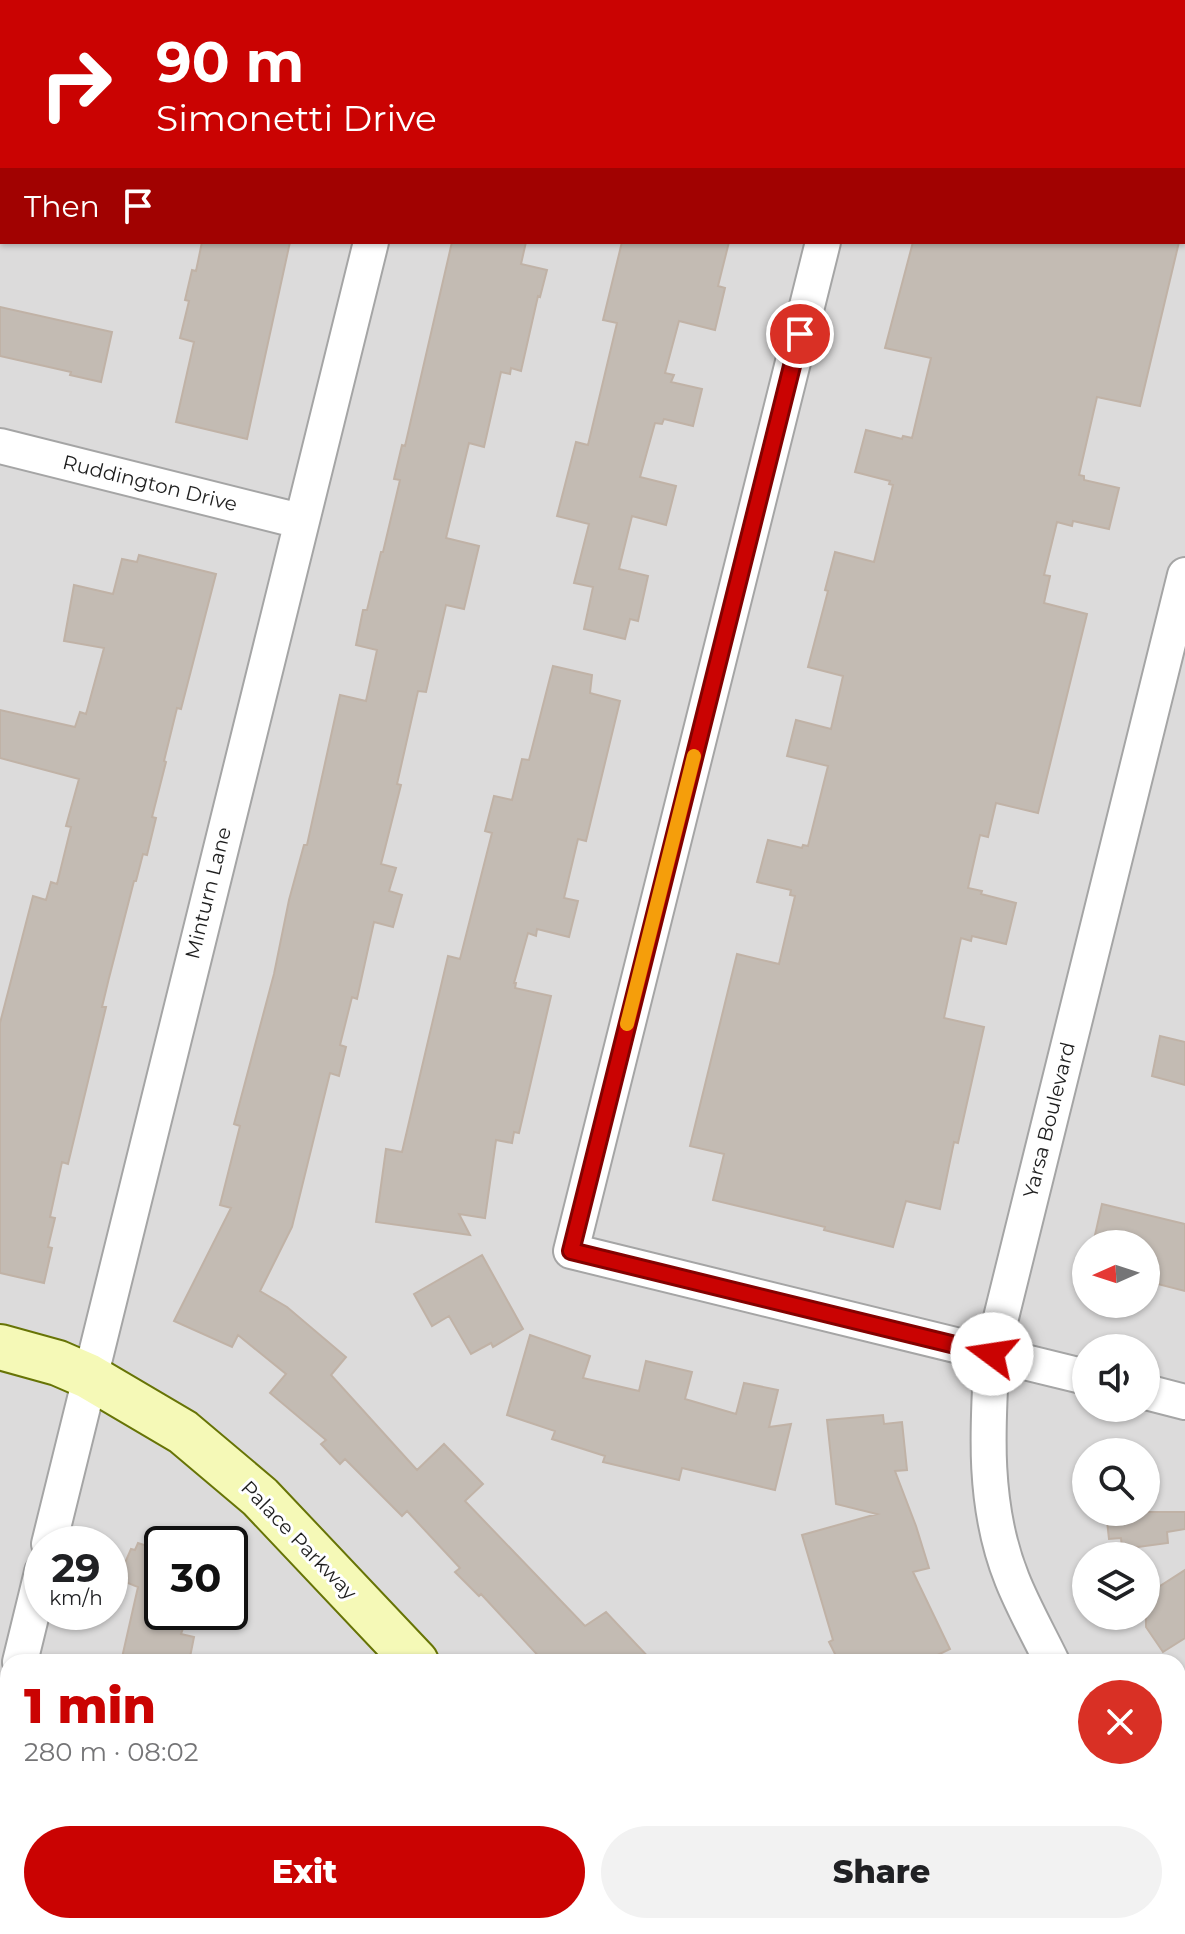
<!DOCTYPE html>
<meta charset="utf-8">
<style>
:root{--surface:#fff;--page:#f2f2f2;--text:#202124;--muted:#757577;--accent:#ca0302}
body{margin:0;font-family:Montserrat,sans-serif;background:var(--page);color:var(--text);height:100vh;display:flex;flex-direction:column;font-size:30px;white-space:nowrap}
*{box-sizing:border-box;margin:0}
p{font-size:26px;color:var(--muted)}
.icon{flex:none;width:44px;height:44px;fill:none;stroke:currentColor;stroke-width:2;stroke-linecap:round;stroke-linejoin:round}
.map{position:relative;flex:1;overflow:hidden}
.sheet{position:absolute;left:0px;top:1654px;width:1186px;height:280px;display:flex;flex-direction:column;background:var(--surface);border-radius:24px 24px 0 0;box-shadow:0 2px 6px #0004}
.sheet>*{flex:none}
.guide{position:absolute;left:0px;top:0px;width:1186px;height:244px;box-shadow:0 2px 6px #0004;background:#ca0302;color:#fff;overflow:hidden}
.needle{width:52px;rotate:267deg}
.buttons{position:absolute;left:1072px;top:1230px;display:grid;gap:16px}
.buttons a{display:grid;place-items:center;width:88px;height:88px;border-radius:50%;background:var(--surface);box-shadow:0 2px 6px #0004;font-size:40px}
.speed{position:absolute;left:24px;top:1526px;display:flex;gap:16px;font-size:40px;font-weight:700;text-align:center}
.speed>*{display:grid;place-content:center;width:104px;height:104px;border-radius:50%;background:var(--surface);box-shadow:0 2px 6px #0004;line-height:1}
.speed small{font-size:20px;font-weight:400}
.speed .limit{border:4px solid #111;border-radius:12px;background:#fff;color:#111}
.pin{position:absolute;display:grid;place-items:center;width:68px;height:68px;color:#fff;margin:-34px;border:4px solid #fff;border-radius:50%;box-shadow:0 2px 8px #0007}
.me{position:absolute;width:88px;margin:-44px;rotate:284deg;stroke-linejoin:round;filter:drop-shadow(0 0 6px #0008)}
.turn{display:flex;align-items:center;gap:28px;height:168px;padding:0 24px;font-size:36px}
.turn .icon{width:104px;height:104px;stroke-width:2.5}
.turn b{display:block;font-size:56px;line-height:68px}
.then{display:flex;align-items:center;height:76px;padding:0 24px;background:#0003;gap:16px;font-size:30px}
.round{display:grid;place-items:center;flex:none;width:84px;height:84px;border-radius:42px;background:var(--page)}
.headline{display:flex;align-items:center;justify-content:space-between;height:136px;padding:0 24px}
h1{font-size:48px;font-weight:800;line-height:60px;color:var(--accent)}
.button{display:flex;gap:16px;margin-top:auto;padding:16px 24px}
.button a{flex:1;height:92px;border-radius:48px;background:var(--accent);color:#fff;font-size:32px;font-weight:800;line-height:92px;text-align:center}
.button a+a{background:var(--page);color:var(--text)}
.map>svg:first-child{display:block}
.residential{fill:#dcdbdb;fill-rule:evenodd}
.park{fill:#c0f9c5}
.building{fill:#c3bbb3;stroke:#c0b2a6;stroke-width:2}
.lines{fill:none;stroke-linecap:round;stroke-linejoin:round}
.street-casing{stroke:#a5a5a5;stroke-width:38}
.secondary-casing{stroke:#677406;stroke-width:48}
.street{stroke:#fff;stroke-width:34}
.secondary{stroke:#f5f9b7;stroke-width:44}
.route-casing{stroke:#830201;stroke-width:20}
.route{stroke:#ca0302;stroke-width:14}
.slow{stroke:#f59e0b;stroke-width:14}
.labels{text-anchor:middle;stroke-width:6;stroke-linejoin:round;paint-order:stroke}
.street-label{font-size:20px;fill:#1e1e1e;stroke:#fff}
</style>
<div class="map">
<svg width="1185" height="1934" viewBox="0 0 1185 1934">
<rect width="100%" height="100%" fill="#efebe4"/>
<!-- residential -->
<path class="residential" d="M0 0H1185V1934H0ZM2 2H1184V242H2ZM1086 1244H1146V1304H1086ZM1086 1348H1146V1408H1086ZM1086 1452H1146V1512H1086ZM42 1544H110V1612H42ZM162 1544H230V1612H162ZM1086 1556H1146V1616H1086ZM8 1662H1178V1926H8Z"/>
<!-- park -->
<path class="park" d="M1185 1912V1934H1161L1166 1926H1178V1914Z"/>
<!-- building -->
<path class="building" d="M202 242H290L247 439 176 422 194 342 180 338 189 301 185 300 192 270 196 271Z
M452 242H526L521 264 547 270 540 297 538 296 521 371 511 368 510 374 501 372 484 447 469 443 446 538 479 546 464 609 446 605 426 692 418 691 397 784 401 785 381 864 396 868 389 891 402 895 393 927 374 922 357 999 352 997 340 1045 346 1047 339 1076 330 1073 292 1227 260 1291 287 1307 346 1357 331 1375 417 1470 444 1444 483 1484 465 1501 585 1626 606 1612 653 1662H544L481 1594 479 1596 455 1572 460 1568 407 1511 402 1516 345 1459 340 1464 321 1444 326 1440 270 1393 286 1374 238 1335 232 1347 174 1321 231 1208 220 1205 240 1126 234 1124 274 974 289 900 304 845H307L340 695 366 701 377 650 356 645 363 610H367L381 552H383L400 480 394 479 402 445 405 446Z
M622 242H729L718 286 725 288 715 330 679 321 665 373 674 375 671 382 702 389 693 426 664 419 662 424 655 423 640 477 676 486 666 525 632 516 619 569 648 576 638 621 630 619 625 639 584 629 593 587 574 583 589 524 557 516 576 442 588 445 617 323 603 320Z
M913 242H1179L1140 406 1097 397 1079 475 1084 476V480L1119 488 1109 529 1073 521 1072 526 1057 522 1044 575 1050 576 1044 603 1087 614 1038 813 996 803 988 837 980 835 968 888 982 891 981 894 1016 903 1006 944 972 936 971 941 961 938 944 1018 984 1027 958 1143 954 1142 940 1209 906 1201 893 1247 824 1230 825 1227 713 1200 724 1154 690 1146 737 954 779 964 795 896 790 895 791 890 757 882 768 840 802 848 803 845 808 846 828 766 787 756 796 720 831 729 843 676 808 667 828 591 825 590 835 552 874 562 893 485 889 484 890 481 855 472 866 430 902 439 903 436 912 438 931 358 885 348Z
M0 307 112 332 101 382 70 375 71 372 0 356Z
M139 555 216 574 181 709 177 708 164 761 166 762 152 817 156 818 147 855 143 854 136 881H134L109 978 102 1007H106L68 1164 62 1162 50 1217 55 1218 48 1247 52 1248 44 1283 0 1273V1023L33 896 46 900 51 882 57 884 71 827 66 826 79 779 0 758V710L75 727 80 712 86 714 104 648 64 641 74 585 113 594 122 559 137 562Z
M553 666 592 675 590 693 620 701 586 841 578 839 564 898 578 901 569 937 537 929 536 936 528 933 514 983H516L515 988 551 996 519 1133 514 1132 512 1143 496 1140 485 1218 459 1214 470 1235 376 1222 386 1149 402 1152 448 956 460 959 492 833 485 831 494 796 512 800 522 759 529 760Z
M1160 1036 1185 1042V1085L1152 1076Z
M1102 1204 1185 1224V1291L1146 1281V1244H1093Z
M482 1255 523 1329 493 1347 491 1343 471 1354 449 1316 432 1326 414 1294Z
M530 1335 590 1356 583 1378 639 1391 646 1361 692 1372 685 1399 736 1414 744 1383 778 1390 769 1427 791 1424 775 1490 682 1468 679 1480 603 1462 605 1456 552 1439 555 1431 507 1415Z
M883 1415 884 1424 902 1422 907 1470 895 1471 916 1526 929 1568 913 1572 950 1649 923 1662H839L829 1642 833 1640 802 1535 877 1514 836 1504 827 1420Z
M1106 1512H1185V1529L1167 1532 1168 1543 1122 1549 1121 1538 1109 1539Z
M150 1530 162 1531V1612H189L181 1634 194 1637 189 1662H121L138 1587 118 1579 131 1549 135 1550 138 1543 147 1546Z
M1185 1570V1638L1163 1652 1146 1627V1595Z"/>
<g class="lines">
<defs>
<path id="street" d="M0 0 8 2
M430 2V0
M1184 101 1185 102
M823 242 571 1251 1086 1377
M0 446 300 521
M1146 1392 1185 1402
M49 1544 371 242
M20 1662 42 1572
M1052 1662C1039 1635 1023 1607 1012 1579 983 1507 987 1430 992 1354L1185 575
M0 1743 8 1710
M1178 1811 1185 1816
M351 1934 354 1926"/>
<path id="secondary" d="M0 1347 58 1363 88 1376 183 1432 260 1497 416 1662
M667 1926 675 1934"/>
</defs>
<!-- street casing -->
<use href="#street" class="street-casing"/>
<!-- secondary casing -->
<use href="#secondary" class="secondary-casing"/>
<!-- street -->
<use href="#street" class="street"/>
<!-- secondary -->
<use href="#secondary" class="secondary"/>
</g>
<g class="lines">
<defs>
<path id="route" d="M800 334 571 1251 992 1354"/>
</defs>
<!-- route casing -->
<use href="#route" class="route-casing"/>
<!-- route -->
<use href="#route" class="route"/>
<!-- slow -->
<path class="slow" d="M627 1024 694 756"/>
</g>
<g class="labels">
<!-- street labels -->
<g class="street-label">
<text transform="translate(150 483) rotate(14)" y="7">Ruddington Drive</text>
<text transform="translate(208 893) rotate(-76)" y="7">Minturn Lane</text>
<text transform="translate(1049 1120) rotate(-76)" y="7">Yarsa Boulevard</text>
<text transform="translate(299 1540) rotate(46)" y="7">Palace Parkway</text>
</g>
</g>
</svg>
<div class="buttons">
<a><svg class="needle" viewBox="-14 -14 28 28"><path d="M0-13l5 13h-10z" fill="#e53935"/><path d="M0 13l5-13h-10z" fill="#757577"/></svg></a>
<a><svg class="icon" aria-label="sound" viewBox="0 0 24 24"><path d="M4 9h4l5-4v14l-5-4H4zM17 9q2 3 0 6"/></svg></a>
<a><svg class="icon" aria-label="search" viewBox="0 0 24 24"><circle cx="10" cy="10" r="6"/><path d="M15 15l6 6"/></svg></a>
<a><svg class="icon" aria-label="layers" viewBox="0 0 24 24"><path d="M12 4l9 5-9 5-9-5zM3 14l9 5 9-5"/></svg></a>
</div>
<div class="speed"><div>29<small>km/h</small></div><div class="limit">30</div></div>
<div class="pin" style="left:800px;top:334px;background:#d93025"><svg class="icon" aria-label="arrive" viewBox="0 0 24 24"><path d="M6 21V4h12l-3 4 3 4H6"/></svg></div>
<svg class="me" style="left:992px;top:1354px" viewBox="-20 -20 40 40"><circle r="19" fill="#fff"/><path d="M0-13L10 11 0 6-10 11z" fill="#ca0302"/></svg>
<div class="guide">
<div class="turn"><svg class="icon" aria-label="right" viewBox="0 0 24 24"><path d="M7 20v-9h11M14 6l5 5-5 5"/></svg><div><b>90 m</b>Simonetti Drive</div></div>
<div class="then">Then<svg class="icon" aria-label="arrive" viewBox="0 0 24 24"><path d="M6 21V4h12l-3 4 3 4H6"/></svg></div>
</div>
<section class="sheet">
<div class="headline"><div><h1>1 min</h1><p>280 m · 08:02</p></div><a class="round" style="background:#d93025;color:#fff"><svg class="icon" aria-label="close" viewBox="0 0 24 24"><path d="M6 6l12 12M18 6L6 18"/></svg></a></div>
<div class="button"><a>Exit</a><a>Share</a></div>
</section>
</div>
